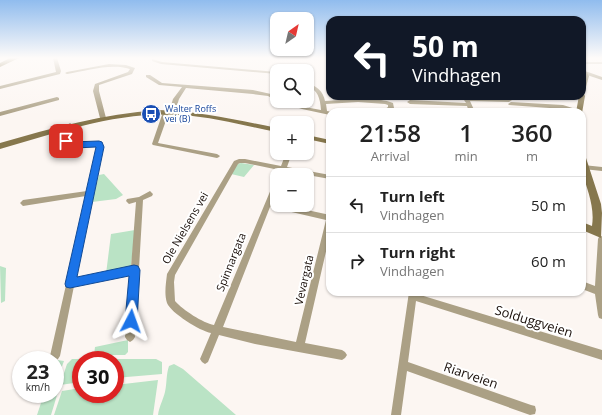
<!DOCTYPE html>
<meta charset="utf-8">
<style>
:root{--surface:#fff;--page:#f2f2f2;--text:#222;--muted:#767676;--line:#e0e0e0}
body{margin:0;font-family:"Open Sans",sans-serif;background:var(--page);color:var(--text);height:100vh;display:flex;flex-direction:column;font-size:15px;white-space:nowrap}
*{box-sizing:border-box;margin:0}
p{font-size:13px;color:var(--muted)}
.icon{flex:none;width:22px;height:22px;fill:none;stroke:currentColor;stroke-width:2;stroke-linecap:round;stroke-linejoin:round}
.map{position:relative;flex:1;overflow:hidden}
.drawer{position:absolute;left:326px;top:108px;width:260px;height:188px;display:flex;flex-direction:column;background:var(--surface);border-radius:12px;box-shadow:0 1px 3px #0004}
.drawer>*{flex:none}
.top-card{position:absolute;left:326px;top:16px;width:260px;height:84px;border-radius:12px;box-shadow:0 1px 3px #0004;background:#111827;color:#fff;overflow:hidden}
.needle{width:26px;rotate:34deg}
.fabs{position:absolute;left:270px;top:12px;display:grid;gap:8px}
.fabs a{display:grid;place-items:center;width:44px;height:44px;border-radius:8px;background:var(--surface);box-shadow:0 1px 3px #0004;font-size:20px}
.speed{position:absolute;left:12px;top:351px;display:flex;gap:8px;font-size:20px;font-weight:700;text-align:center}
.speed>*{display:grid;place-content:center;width:52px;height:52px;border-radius:50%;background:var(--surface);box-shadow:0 1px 3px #0004;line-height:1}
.speed small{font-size:10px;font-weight:400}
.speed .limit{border:6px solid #d22;background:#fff;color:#111}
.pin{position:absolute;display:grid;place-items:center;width:34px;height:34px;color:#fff;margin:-17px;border-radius:8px;box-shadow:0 2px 6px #0006}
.me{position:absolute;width:44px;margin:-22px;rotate:4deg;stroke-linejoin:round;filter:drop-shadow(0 0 3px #0008)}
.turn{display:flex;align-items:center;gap:14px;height:84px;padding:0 20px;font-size:18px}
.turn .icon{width:52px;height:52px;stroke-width:2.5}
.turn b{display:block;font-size:28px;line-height:34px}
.eta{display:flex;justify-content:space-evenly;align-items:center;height:68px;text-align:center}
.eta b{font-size:24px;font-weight:600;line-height:28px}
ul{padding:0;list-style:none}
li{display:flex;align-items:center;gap:12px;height:56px;padding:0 20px;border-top:1px solid var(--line)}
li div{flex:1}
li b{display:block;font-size:15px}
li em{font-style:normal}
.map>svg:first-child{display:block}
.green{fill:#bae3c5}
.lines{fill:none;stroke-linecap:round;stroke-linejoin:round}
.street{fill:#aba085;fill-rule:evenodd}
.secondary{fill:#86774d;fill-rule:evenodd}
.primary{fill:#6c5922;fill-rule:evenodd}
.route{fill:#1a73e8;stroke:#114b97}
.labels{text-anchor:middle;stroke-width:4;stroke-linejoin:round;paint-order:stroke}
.far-transit-label{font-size:9px;fill:#164399;stroke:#fff;text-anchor:start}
.street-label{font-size:11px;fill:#190e09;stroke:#fff}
.near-street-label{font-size:13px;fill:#190e09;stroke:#fff}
</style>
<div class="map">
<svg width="602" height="415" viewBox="0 0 602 415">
<rect width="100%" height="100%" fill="#fcf6f2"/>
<!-- green -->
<path class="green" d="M241 163 254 165 244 177 231 174 237 164Z
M104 174 123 195 116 199 92 202 99 175Z
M135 230 131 266 106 274 111 234Z
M0 266 6 268 5 301 1 303Z
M128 340V352L125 355H94L95 347Z
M72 359H156L162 362V374L115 378V360H81V382L60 385 67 364Z
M57 360 64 361 57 380H59L55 392H58L51 415H37L44 394H55V364Z
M174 364 183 369 236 415H158C159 407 163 400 165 392 167 383 166 375 169 366Z
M158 380 153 415H54L62 391 81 388V394H115V385Z"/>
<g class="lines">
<!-- street -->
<path class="street" d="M53 58H57L61 71 60 74 0 89V86L56 72Z
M152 59 162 62 277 72V74L161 64 152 61Z
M582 62H602V64H582Z
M109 64 126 65 135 68 132 74 99 85V91L106 118 103 120 100 118 93 91 95 84 128 72 130 69C110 63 87 71 67 74L65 73 67 72Z
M584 72H588L602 77V80L584 74Z
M146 75H150L162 83 253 90 271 94 277 97V101L268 96 253 94 186 88 179 99 175 112 172 114 169 112 173 99 182 87 159 85 146 77Z
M307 83C317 86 323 91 325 101 344 100 376 96 393 103L394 108 388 112H381L388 107V105L385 104 358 102 326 104 327 111 332 112H330V115L302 109 281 102 280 101H288L305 107 321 110C320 98 318 90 307 86Z
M57 97 59 98V100L0 116V112Z
M468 97 509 98 512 100 509 102 470 101 475 112H469L467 106 410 104 407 102 410 100 466 103 464 100Z
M511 102 563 105 582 111 577 112 563 109 509 105 508 104Z
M166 110 169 112 158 143 217 154 220 156 219 157 217 158 153 145 152 144 163 112Z
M70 123 73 125 69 141 70 142H99L101 143 103 147 76 278 131 267 136 202 129 204 126 201 127 199 139 197 150 191 153 194 152 196 143 200 135 337 133 340 130 342 127 340 125 337 130 274 74 286 60 356 58 359 55 361 52 359 50 356 86 196 23 206 20 203 23 200 87 191 97 147 95 145 76 147 66 145 63 141 67 125Z
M286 153H292L287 167 330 175V179L285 171 283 175H277L279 170 245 163H240L238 164 175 275 174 282 175 301C183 310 203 323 214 325L274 182 277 180V190L272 202 277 203V205H284L330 215V234L305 343 342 350 345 352 347 355 345 358 342 360 255 344 219 335 208 362 205 364 202 362 200 359 211 333C200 331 171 313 167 303 164 294 166 283 167 274L234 161 239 159H245L281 166ZM270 207 326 220 296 342 223 327Z
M583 165 602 167V171L583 169Z
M602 236V319L599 318 598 315 595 294 582 289V281L595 286 598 239 599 237Z
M409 292H417V294L602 350V360L416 301 408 362 531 405 535 406 536 410 535 414 530 415 407 371 401 415H391Z"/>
<!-- secondary -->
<path class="secondary" d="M582 66 584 67 589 76 584 94 585 96 582 113 576 112 579 96H582Z
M158 110C199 111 237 120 277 128V132C245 126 214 117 181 115 118 111 60 132 0 149V143C52 128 103 114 158 110Z
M307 135 330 140V144L307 139Z
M582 155 586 158 601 204 602 213 601 238 582 230V222L592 226C595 206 587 190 582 171 581 166 582 160 582 155Z"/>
<!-- primary -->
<path class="primary" d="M10 58H19L0 67V63Z"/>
</g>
<!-- sky -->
<linearGradient id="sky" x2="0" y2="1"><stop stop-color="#90bcee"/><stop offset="0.5" stop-color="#fefbf9"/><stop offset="1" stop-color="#fefbf9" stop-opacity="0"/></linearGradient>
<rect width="602" height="116" fill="url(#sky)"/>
<!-- route -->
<path class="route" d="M66 138 69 139 71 142 99 141 102 142 104 147 77 277 134 265 138 266 140 270 137 321 135 325 131 327 127 325 125 321 129 276 70 288 66 287 65 284 96 147 75 148 65 146 63 141Z"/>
<!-- icons -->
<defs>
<symbol id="bus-disc" viewBox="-11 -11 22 22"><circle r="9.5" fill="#1a4fb4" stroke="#fff"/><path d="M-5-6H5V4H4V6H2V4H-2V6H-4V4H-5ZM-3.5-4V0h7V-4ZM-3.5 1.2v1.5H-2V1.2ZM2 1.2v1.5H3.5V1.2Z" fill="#fff"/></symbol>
</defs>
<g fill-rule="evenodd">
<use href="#bus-disc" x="140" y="103" width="22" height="22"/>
</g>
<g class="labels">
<!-- far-transit labels -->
<g class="far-transit-label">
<text x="165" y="112">Walter Roffs<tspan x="165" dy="10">vei (B)</tspan></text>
</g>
<!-- street labels -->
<g class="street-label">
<text transform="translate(185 228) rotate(-60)" y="4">Ole Nielsens vei</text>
<text transform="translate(231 262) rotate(-68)" y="4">Spinnargata</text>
<text transform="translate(304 280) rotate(-77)" y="4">Vevargata</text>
</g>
<!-- near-street labels -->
<g class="near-street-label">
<text transform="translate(534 321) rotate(17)" y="5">Solduggveien</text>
<text transform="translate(471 375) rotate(19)" y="5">Riarveien</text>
</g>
</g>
</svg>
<div class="fabs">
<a><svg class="needle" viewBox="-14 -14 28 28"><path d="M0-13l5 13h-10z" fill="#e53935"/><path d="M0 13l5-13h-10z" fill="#767676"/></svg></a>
<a><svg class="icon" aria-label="search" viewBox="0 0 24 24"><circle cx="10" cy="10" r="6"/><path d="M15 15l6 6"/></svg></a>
<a>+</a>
<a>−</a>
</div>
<div class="speed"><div>23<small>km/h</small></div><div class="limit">30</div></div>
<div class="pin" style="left:66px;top:141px;background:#d93025"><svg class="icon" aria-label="arrive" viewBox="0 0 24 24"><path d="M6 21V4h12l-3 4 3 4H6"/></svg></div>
<svg class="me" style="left:131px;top:321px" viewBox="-20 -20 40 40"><path d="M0-17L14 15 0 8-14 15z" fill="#1a73e8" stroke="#fff" stroke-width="4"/></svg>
<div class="top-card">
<div class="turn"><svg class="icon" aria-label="left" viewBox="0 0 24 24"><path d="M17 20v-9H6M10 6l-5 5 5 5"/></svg><div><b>50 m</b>Vindhagen</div></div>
</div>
<section class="drawer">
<div class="eta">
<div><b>21:58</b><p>Arrival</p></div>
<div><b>1</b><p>min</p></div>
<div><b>360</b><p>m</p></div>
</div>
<ul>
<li><svg class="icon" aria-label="left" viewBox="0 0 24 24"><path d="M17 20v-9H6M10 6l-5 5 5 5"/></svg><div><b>Turn left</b><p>Vindhagen</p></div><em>50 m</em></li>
<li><svg class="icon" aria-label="right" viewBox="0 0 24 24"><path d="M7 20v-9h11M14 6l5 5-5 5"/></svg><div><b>Turn right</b><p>Vindhagen</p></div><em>60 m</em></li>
</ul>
</section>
</div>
